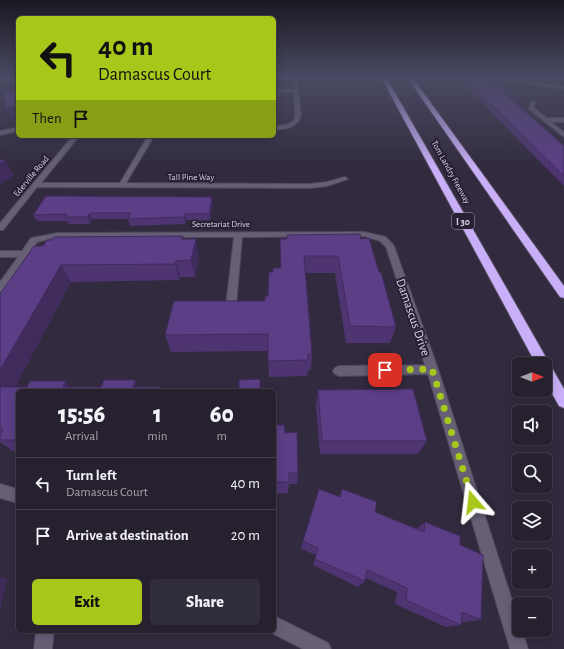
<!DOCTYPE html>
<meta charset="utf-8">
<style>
:root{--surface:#26202f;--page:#322d3b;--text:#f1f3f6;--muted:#a4a3aa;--line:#423e4b;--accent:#a8c71b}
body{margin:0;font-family:"Alegreya Sans",sans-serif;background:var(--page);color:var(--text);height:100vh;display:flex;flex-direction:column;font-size:15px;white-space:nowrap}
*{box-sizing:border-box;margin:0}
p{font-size:13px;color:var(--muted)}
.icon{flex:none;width:22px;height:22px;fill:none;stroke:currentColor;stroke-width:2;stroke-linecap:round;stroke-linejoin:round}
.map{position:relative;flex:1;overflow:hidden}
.sheet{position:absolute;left:16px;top:389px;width:260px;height:244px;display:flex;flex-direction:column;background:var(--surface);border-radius:6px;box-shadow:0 2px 10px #0003,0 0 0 1px var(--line)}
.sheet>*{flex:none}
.banner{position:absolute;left:16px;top:16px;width:260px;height:122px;border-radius:6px;box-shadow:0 2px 10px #0003,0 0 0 1px var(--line);background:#a8c71b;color:#111;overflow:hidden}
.needle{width:26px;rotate:90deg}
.tools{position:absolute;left:512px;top:357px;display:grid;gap:8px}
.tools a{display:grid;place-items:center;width:40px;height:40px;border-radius:6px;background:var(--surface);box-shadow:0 2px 10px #0003,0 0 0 1px var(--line);font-size:20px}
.pin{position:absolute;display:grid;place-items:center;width:34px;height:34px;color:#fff;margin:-17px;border-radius:8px;box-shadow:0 2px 6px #0006}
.me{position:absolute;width:44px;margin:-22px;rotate:343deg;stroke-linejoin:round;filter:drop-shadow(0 0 3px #0008)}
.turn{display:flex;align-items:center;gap:14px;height:84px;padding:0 16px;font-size:18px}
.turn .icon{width:52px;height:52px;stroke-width:2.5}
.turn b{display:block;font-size:28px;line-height:34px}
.then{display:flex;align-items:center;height:38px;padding:0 16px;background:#0003;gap:8px;font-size:15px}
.eta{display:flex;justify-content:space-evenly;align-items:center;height:68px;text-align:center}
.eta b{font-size:24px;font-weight:800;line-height:28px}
.action{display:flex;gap:8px;margin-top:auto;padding:8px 16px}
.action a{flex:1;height:46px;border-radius:6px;background:var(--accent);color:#111;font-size:16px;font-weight:800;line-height:46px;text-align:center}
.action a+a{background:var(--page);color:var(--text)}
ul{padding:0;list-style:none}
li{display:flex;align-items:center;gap:12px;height:52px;padding:0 16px;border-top:1px solid var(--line)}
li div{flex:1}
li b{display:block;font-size:15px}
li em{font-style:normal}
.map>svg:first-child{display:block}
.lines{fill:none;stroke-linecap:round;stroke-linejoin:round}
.minor-casing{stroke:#4f495a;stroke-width:2}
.highway-casing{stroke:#4f495a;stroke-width:2}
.minor{fill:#665f76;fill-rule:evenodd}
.highway{fill:#c8aff7;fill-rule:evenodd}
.wall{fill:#4e3572}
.shaded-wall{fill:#402b5d}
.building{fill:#5b3e85;stroke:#402b5d}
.route{stroke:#a8c71b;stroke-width:7;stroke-dasharray:0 12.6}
.labels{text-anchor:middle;stroke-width:4;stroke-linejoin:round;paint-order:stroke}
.far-street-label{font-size:9px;fill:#d7d3e1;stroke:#282135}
.shield{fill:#282135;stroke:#a29ead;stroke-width:1}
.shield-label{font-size:10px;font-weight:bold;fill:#d7d3e1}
.near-street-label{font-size:13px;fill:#d7d3e1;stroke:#282135}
</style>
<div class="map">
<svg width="564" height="649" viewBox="0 0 564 649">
<rect width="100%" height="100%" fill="#322b3f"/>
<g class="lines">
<defs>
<path id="minor" d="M293 77H297L301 116C297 128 286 129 274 130V126L286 125 294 121 295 116 294 92H274V90H294Z
M486 77H498L564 87V89Z
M0 80H18V82H0Z
M531 101 535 102 534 108 547 118H564V122H551L564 132V137L529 109Z
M18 127V131L0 135V131Z
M73 136H79L41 183H120L148 136H154L126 183 310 184 327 182 345 177 348 179 327 186 310 188 37 187 3 230H0V223Z
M364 232 386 237 394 246 438 369 519 622V630H522L528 649H510L428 374 339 376 335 374 333 371 335 368 339 366 425 365 386 247 380 241 364 236 242 237 236 306 231 309 226 306 234 237H58L37 242 29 256H27L3 291 0 292V282L18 257H0V251H22L31 238 58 233Z
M0 484 18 489V503L0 498Z
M274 616 328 643 331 649H303L268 631H274Z
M36 631H54L52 649H34Z"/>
<path id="highway" d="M381 77H386L564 389V408L559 406 545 381V364H536Z
M407 77H412L564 286V298L560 297Z"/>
</defs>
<!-- minor casing -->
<use href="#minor" class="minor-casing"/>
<!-- highway casing -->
<use href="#highway" class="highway-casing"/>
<!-- minor -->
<use href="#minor" class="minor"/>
<!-- highway -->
<use href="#highway" class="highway"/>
</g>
<!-- wall -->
<path class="wall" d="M6 77H18V121L13 122 6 108 18 91 16 78H7Z
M468 81 506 86 503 92 564 146V186L466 86Z
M213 203 210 220H186L185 224 130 226 128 219H92L90 224H69L67 221H37L33 215Z
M183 236V239L199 255 195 277H180L179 280 71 282 15 387H101L135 380 138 387 18 391V453H16L0 442V294L43 246Z
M280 239H361L396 327 390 343H346L335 273H306L312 354 311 370H308L307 376 269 377 268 351 171 352 165 335 265 301 268 296 273 272 281 268Z
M318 390 427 441 418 454H320L316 405Z
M274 425 285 433 298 473 297 484H289L288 493 274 494Z
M342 489 375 512 416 529 425 522 460 545 481 620 464 622 461 621V625L446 627 395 604 397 592 366 578 365 581 358 587 313 565 316 555 301 549 303 541 339 497Z"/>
<!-- shaded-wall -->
<path class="shaded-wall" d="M506 86 504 91 500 96 502 91Z
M18 106V121L13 122 6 108Z
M5 161 14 176 0 184V163Z
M212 197 213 203 210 220 209 214Z
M90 213 92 219 90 224 87 217Z
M185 214 186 220 185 224 184 217Z
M196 239 199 255 195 277 191 260Z
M176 261 180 277 179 280 175 264Z
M61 265 71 282 7 402 0 396V370Z
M135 380 140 391 133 387Z
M66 381 74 391 63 387Z
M160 387 162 391H159Z
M0 577 7 579 0 611Z"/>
<!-- building -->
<path class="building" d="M16 77H18V106L6 108 4 93 18 91Z
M468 81 506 86 502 91 564 146V176Z
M0 159 5 161 0 163Z
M46 196 212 197 209 214H185L184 217 128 219 131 213H90L87 217H65L67 214 33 215Z
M360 234 361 239 369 238 379 272H381L396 327 350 326 338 256H304L312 354H308V360L268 361V334L165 335 174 301H265V296H268L269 272H273V268H281L280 239H287V235Z
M183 236 182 239H196L191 260 176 261 175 264 61 265 0 370V294L34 246H43L47 240H52L54 237Z
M260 379V391H235V390H239V380Z
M104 380H135L133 387H160L159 391H18V440H0V435L3 430 0 429V387H27L30 381H66L63 387H101Z
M413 389 427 441H322L318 390Z
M274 425H284L285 433 297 432 298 473H289V482H274Z
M319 489 340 497 342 489 377 502 375 512 424 532 425 522 460 536V545L483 555 481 620 462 612 461 625 406 600 407 588 367 570 365 581 315 559 318 548 303 541Z"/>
<!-- sky -->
<linearGradient id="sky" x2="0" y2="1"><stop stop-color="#1c1823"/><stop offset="0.46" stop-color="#494a63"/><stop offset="1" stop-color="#494a63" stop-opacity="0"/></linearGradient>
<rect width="564" height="168" fill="url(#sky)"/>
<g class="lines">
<!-- route -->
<path class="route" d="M385 370 432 369 473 502"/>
</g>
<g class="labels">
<!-- far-street labels -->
<g class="far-street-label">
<text transform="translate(451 172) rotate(61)" y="3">Tom Landry Freeway</text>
<text transform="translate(31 176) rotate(-50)" y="3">Ederville Road</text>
<text x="191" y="180">Tall Pine Way</text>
<text x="221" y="227">Secretariat Drive</text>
</g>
<!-- shield labels -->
<rect class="shield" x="452" y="213" width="22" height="16" rx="3"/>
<g class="shield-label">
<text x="463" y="225">I 30</text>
</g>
<!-- near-street labels -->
<g class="near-street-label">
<text transform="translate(414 317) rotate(71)" y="5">Damascus Drive</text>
</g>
</g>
</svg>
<div class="tools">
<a><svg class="needle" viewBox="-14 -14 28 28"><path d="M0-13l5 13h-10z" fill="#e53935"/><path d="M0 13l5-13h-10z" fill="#a4a3aa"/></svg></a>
<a><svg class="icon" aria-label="sound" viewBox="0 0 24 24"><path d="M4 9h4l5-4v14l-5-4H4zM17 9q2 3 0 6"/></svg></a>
<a><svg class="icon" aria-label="search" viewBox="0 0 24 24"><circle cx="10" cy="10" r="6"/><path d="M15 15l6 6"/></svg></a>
<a><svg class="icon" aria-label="layers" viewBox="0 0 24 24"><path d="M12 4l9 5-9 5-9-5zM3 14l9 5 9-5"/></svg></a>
<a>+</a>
<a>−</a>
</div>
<div class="pin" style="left:385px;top:370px;background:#d93025"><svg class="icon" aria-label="arrive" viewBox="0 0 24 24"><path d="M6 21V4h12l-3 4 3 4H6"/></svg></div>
<svg class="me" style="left:473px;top:502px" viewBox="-20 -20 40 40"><path d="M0-17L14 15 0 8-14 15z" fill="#a8c71b" stroke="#fff" stroke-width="4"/></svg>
<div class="banner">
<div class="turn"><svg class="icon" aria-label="left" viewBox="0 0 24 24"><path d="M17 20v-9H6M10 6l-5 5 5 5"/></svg><div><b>40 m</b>Damascus Court</div></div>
<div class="then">Then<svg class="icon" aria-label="arrive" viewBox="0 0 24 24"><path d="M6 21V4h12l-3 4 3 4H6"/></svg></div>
</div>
<section class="sheet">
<div class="eta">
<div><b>15:56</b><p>Arrival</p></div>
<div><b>1</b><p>min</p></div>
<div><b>60</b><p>m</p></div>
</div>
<ul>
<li><svg class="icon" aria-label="left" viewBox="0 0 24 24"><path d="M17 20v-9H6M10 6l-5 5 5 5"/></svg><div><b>Turn left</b><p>Damascus Court</p></div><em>40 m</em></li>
<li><svg class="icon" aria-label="arrive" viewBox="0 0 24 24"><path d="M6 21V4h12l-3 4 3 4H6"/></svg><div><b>Arrive at destination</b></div><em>20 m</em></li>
</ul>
<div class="action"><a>Exit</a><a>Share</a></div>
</section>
</div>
